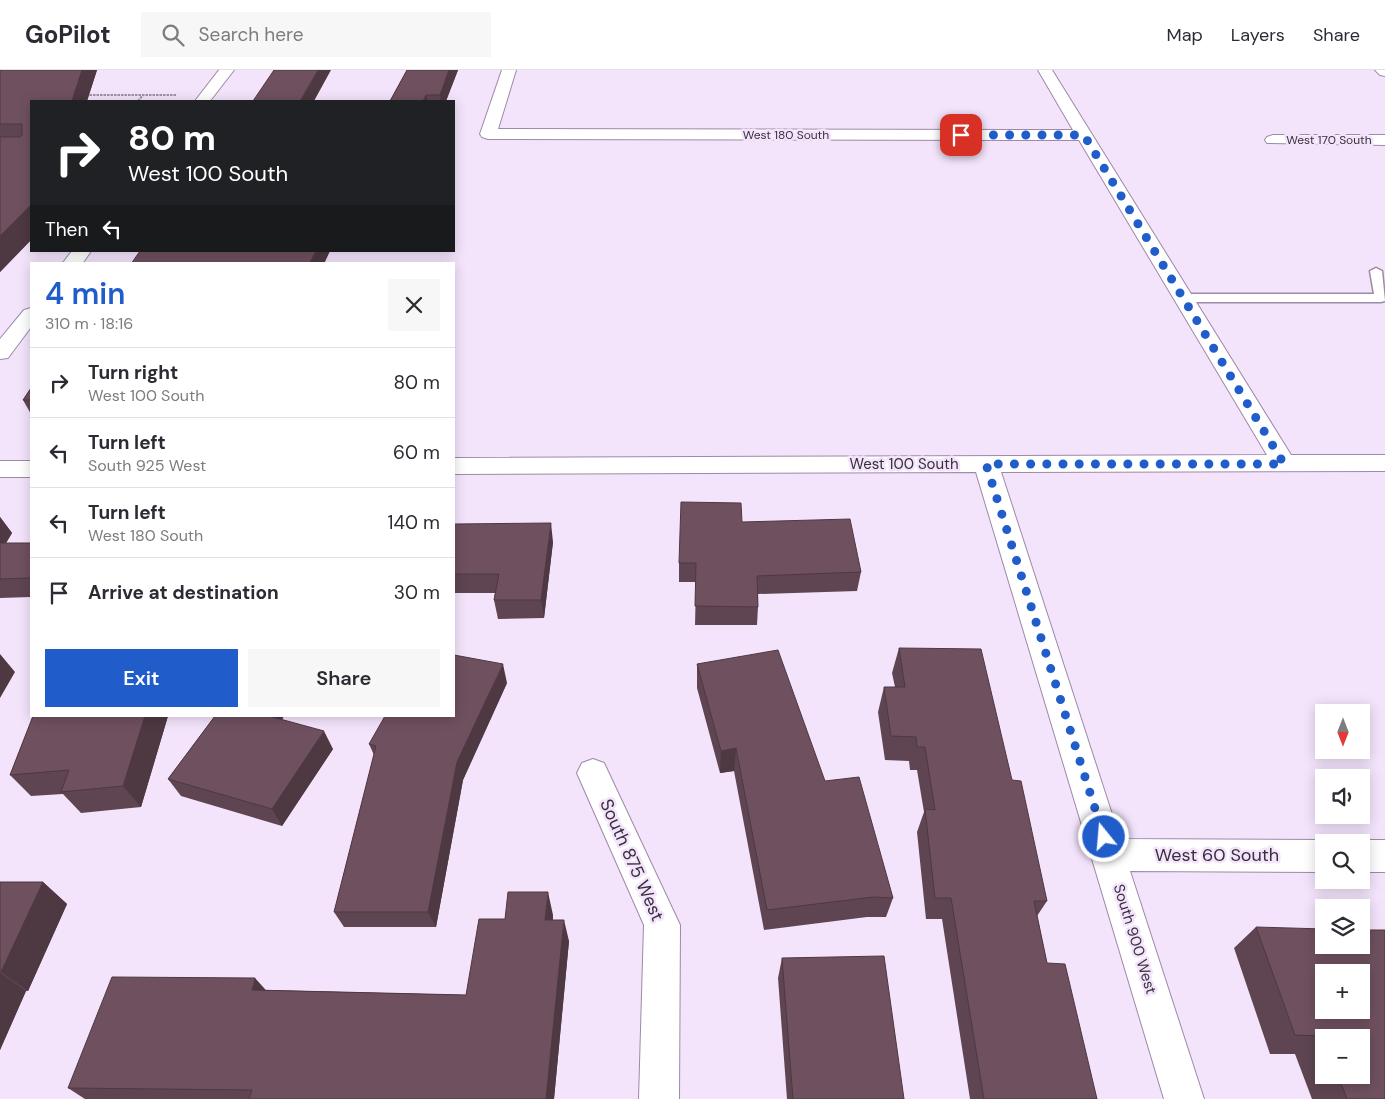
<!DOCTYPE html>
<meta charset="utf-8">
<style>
:root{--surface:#fff;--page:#f7f7f7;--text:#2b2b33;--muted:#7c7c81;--line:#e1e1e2;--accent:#215dca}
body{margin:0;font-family:"DM Sans",sans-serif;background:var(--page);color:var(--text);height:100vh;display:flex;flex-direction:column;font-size:19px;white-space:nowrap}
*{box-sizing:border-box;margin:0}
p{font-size:16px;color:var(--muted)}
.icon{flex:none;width:28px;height:28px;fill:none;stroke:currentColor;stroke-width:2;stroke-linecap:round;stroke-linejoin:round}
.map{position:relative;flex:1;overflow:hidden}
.side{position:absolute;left:30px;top:192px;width:425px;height:455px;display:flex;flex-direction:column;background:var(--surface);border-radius:0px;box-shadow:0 2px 12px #0003}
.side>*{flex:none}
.hud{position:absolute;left:30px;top:30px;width:425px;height:152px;border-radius:0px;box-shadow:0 2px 12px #0003;background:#202124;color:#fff;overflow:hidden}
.needle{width:32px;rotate:180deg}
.fabs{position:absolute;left:1315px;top:634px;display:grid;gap:10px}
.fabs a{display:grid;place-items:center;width:55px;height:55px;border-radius:0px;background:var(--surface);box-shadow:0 2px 12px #0003;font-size:25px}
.pin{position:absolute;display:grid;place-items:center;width:42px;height:42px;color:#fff;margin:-21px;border-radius:10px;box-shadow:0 2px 8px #0006}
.me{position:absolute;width:55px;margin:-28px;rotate:343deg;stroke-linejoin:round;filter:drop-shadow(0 0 4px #0008)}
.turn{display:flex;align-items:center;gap:18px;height:105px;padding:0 15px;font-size:22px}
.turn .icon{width:65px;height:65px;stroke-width:2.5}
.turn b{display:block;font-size:35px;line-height:42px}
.then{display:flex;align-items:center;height:48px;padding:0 15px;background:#0003;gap:10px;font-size:19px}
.round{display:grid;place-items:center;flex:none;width:52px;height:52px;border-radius:0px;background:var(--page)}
.head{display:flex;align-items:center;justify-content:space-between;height:85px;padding:0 15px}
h1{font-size:30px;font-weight:600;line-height:38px;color:var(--accent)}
.primary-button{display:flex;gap:10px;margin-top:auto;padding:10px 15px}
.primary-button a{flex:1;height:58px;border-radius:0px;background:var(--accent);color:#fff;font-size:20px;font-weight:600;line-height:58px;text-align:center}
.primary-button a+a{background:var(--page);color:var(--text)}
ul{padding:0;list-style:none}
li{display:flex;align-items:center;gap:15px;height:70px;padding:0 15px;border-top:1px solid var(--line)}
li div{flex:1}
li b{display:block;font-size:19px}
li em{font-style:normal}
header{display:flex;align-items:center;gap:30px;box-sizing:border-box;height:70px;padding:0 25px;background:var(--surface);border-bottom:1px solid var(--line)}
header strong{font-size:24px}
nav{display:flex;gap:28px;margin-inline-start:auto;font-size:18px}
.search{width:350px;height:45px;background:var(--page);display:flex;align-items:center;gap:12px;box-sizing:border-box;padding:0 18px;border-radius:0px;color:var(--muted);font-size:19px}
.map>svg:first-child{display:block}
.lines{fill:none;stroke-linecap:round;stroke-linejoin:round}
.lane-casing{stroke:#9c8aa6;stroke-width:3}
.street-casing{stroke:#9c8aa6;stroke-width:2}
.secondary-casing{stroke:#9c8aa6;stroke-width:2}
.path{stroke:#9d91a3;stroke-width:2;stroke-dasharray:2.5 1;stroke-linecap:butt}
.lane{fill:#fff;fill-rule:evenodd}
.street{fill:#fff;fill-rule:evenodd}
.secondary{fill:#fff;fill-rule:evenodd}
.wall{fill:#5f4552;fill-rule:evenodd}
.shaded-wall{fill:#4e3842}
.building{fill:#6f505f;stroke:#4e3842;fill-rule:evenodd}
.route{stroke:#215dca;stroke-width:9;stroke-dasharray:0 16.2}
.labels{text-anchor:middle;stroke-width:5;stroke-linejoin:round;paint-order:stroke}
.far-street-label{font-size:12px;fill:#37303b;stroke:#f3e4fc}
.street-label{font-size:15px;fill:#37303b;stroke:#f3e4fc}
.near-street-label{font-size:18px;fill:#37303b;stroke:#f3e4fc}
</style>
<header>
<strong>GoPilot</strong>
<div class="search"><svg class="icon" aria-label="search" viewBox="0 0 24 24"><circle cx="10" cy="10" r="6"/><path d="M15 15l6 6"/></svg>Search here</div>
<nav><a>Map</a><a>Layers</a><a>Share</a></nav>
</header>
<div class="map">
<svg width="1385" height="1029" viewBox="0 0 1385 1029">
<rect width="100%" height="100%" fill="#f3e4fc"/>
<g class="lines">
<defs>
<path id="lane" d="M1376 198 1382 201 1385 231 1381 232H1183L1177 228 1183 224H1374L1370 201Z"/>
<path id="street" d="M502 0H516L498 59 1073 60 1038 0H1052L1291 385H1385V401L1001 402 1120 769 1324 770 1330 772H1324V802L1130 801 1204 1029H1164L976 402 454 404V388L1267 385 1079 70 488 69 482 67 480 64Z
M1375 0H1385V6L1380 5Z
M1273 65H1385V75L1267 73 1265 70 1267 67Z
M0 391H31V407H0Z
M593 689 604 693 680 855 679 1029H639L644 855 577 703 582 693Z
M1361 770H1385V802H1361V772H1355Z"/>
<path id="secondary" d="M219 0H234L210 31H195Z
M72 181H91L82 194H62Z
M31 238V257L8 288 0 289V269L24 240Z"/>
</defs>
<!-- lane casing -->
<use href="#lane" class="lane-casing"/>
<!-- street casing -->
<use href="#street" class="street-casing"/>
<!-- secondary casing -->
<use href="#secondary" class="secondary-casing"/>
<!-- path -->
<path class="path" d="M86 25H177
M138 31 143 25"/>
<!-- lane -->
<use href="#lane" class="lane"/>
<!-- street -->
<use href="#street" class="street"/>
<!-- secondary -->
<use href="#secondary" class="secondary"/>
</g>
<!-- wall -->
<path class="wall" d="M0 0H97L87 31H31V170L0 202Z
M407 0H458L446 31H390Z
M31 318V344L23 330Z
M0 447 12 463 6 473H31V527L0 528Z
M742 452 861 502 857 521 758 524V537L757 555H695L696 512H679V493Z
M454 454 553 472 544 548 498 549 494 530 495 523H454Z
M899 578 1012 710 1047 831 1037 846 1047 893 1097 1029H970L942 849H926L917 762 924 742 917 700H910L909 691 885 690 878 642 884 617H895L892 603Z
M697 594 825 711 893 828 886 847H867L764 860 734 701 720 703 697 618Z
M507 613 463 710 436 857H344L334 842 374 685 369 674Z
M33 646H168L141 737 81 743 63 724 31 726 10 705Z
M215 646H284L282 650 333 679 282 756 181 726 168 709Z
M0 812H43L67 834 28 921H26L0 980Z
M553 845V850L569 871 554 1029H85L68 1018 266 920 466 925 505 849Z
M1256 857 1385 1029H1312L1295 984H1270L1234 878ZM1324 968 1361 1005H1324Z
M782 888 904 1029H787L778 908Z"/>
<!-- shaded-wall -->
<path class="shaded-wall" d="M82 0H97L87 31H72Z
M318 0H331L314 31H300Z
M449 0H458L446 31H441L440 25Z
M426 25 428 31H423Z
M31 135V170L0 202V166Z
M316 181H330L324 194H309Z
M0 447 12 463 0 483Z
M551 453 553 472 544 548 541 530Z
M0 584 15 602 0 628Z
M503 594 507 613 463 710 436 857 428 842 457 692Z
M145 646H168L141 737 123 716Z
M264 646H284L273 662Z
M324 661 333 679 282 756 272 739Z
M736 678 734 701 720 703 721 681Z
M43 812 67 834 28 921 1 902Z
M548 822 553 845 551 871 545 850Z
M564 850 569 871 554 1029H546Z
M0 903 26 921 0 980Z
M255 908 273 928 252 920Z"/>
<!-- building -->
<path class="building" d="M0 0H82L72 31H31V135L0 166V67H20L22 65V54H0Z
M274 0H318L300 31H253Z
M407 0H449L440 25H426L423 31H390Z
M140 181H316L309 194H131Z
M31 318V330H23Z
M681 432 741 433 742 452 850 449 861 502 757 506 758 537 695 536 696 493H679Z
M551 453 541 530H494L499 504H454V454Z
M0 473H31V508L0 509Z
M899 578 981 579 1012 710 1021 711 1047 831H1034L1047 893 1065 894 1097 1029H984L951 828H935L925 739 935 740 925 677H917L916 667 891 666 884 617H905Z
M778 580 825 711 859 707 893 828 873 827 767 840 736 678 721 681 697 594Z
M454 585 503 594 457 692 428 842H334L376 676 369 674 385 646H454Z
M33 646H145L123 716 61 722 69 700 10 705Z
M215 646H269L324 661 272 739 168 709Z
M0 812H43L1 902H0Z
M508 822H548L545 850H564L546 1029H249L252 1020 68 1018 112 907 255 908 252 920 466 925 479 849H505Z
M1256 857 1324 859V875H1361V860H1385V1029H1347L1338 1005H1361V968H1324V971L1322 966 1295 965ZM1324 902H1361V940H1324Z
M884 886 904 1029H793L782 888Z"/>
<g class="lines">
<!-- route -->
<path class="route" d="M961 65H1084L1284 394H986L1104 767"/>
</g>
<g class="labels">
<!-- far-street labels -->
<g class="far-street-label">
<text x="786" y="69">West 180 South</text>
<text x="1329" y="74">West 170 South</text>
</g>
<!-- street labels -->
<g class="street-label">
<text x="904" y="399">West 100 South</text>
<text transform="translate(1135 869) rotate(73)" y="5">South 900 West</text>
</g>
<!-- near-street labels -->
<g class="near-street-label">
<text x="1217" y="791">West 60 South</text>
<text transform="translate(632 790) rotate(66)" y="6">South 875 West</text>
</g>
</g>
</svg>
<div class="fabs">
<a><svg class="needle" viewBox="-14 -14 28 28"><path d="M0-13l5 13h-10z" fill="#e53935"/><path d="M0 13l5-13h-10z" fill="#7c7c81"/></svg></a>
<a><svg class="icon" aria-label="sound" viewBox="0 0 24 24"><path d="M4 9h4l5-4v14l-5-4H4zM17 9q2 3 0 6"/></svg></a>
<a><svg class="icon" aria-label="search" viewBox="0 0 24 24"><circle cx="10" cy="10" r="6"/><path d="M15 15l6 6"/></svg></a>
<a><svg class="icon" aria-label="layers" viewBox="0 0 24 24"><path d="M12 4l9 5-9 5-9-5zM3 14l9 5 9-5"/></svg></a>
<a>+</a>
<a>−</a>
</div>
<div class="pin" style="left:961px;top:65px;background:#d93025"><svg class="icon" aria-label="arrive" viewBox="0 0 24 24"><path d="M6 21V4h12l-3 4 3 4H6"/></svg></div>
<svg class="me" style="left:1104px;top:767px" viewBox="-20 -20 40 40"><circle r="17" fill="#215dca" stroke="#fff" stroke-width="3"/><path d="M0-11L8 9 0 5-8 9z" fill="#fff"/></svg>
<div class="hud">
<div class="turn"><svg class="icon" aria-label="right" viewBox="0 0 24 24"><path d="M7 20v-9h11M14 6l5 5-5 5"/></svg><div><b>80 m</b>West 100 South</div></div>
<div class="then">Then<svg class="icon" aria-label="left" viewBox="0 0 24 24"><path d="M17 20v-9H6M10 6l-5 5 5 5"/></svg></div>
</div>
<section class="side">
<div class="head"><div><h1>4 min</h1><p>310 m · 18:16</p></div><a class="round"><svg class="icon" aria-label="close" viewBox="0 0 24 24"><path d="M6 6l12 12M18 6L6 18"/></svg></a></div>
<ul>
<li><svg class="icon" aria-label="right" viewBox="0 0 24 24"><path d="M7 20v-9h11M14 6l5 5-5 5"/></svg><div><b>Turn right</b><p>West 100 South</p></div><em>80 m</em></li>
<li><svg class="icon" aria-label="left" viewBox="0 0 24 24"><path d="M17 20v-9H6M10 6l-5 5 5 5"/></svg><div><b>Turn left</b><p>South 925 West</p></div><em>60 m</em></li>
<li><svg class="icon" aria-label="left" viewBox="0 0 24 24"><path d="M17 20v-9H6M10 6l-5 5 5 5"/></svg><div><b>Turn left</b><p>West 180 South</p></div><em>140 m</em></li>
<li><svg class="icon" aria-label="arrive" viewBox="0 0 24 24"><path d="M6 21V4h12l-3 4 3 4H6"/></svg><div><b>Arrive at destination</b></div><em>30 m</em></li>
</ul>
<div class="primary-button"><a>Exit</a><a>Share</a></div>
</section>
</div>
